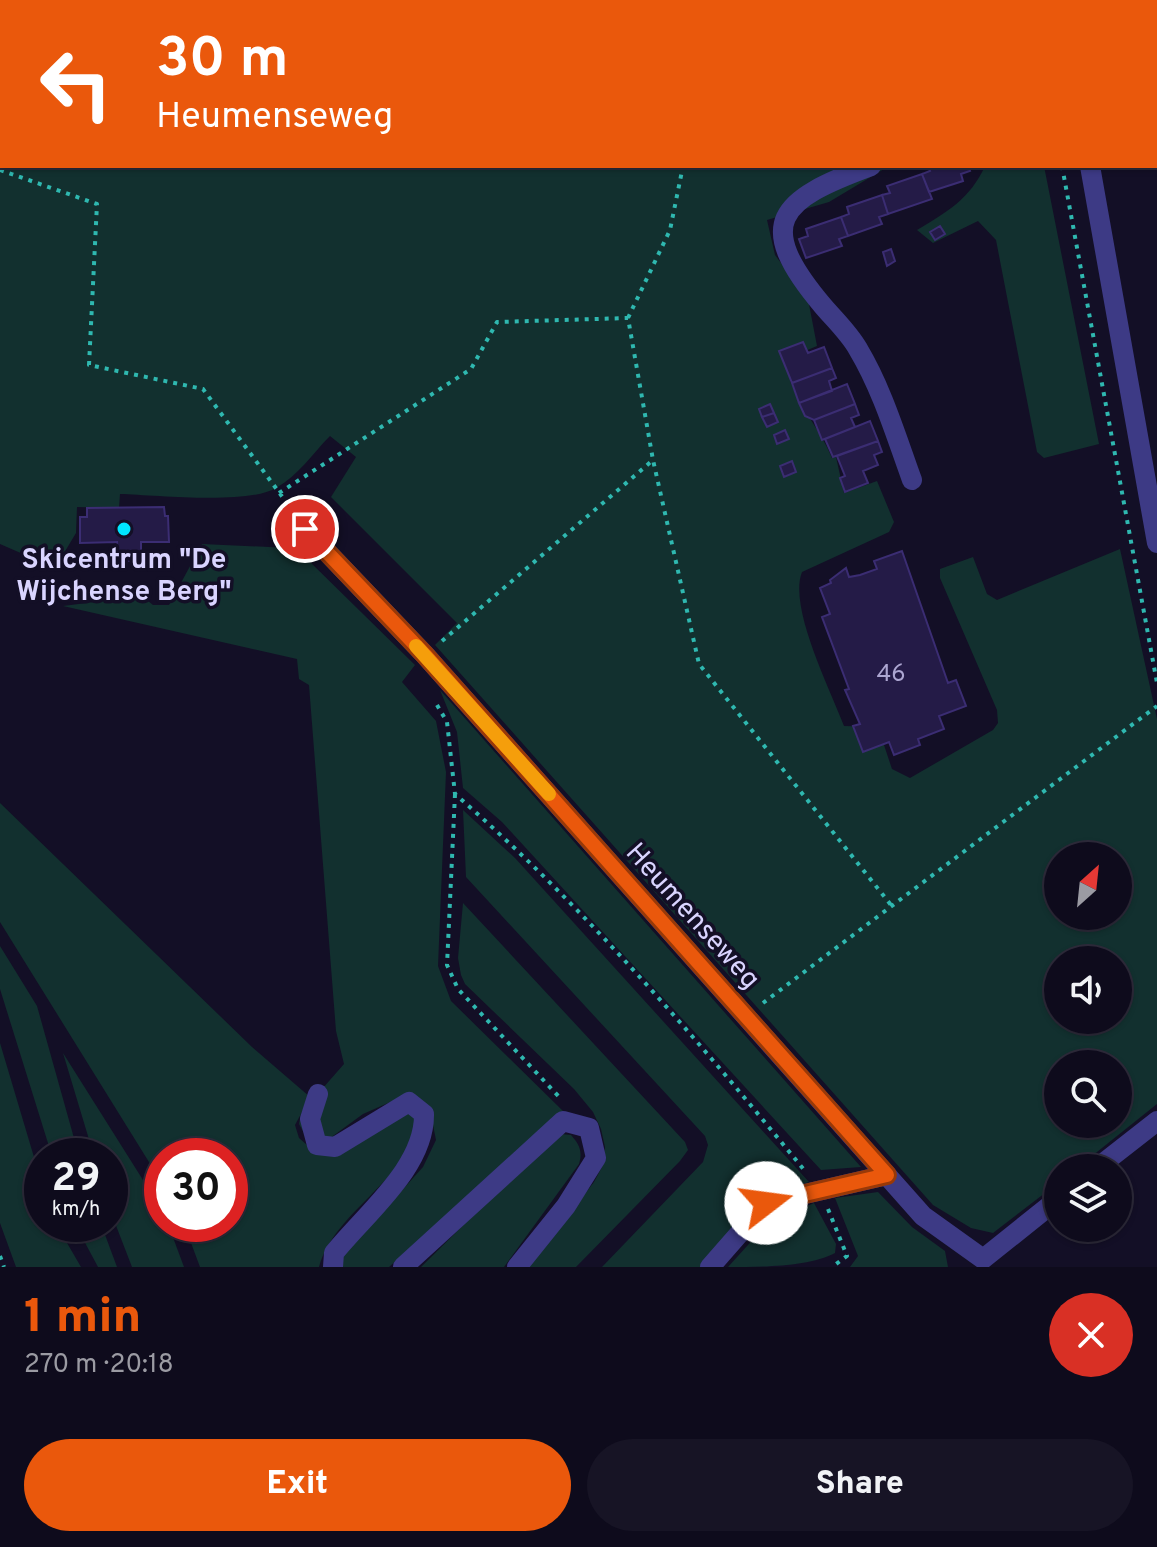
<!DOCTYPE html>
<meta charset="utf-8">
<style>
:root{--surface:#0e0b1c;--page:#171425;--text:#f1f3f6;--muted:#9b9ba3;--line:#2e2b3b;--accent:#ea580c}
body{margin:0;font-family:Overpass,sans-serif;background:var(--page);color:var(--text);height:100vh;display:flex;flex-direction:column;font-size:30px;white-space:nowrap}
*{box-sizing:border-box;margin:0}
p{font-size:26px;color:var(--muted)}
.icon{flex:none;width:44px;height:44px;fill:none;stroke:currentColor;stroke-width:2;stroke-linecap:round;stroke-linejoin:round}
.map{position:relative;height:1267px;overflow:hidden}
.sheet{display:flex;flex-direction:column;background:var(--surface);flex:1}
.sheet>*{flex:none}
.top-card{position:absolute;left:0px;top:0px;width:1158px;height:168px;box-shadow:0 2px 6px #0004,0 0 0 2px var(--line);background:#ea580c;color:#fff;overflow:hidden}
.needle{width:52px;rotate:27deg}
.controls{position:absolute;left:1044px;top:842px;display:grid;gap:16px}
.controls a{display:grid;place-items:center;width:88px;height:88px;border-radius:50%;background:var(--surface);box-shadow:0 2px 6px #0004,0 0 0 2px var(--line);font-size:40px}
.speed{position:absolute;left:24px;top:1138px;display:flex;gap:16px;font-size:40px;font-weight:700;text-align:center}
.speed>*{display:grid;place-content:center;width:104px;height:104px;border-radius:50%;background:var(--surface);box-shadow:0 2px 6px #0004,0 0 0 2px var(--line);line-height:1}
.speed small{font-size:20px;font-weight:400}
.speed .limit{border:12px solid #d22;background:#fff;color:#111}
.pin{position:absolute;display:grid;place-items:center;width:68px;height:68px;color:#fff;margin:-34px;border:4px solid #fff;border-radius:50%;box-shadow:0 2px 8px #0007}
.me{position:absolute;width:88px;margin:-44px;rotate:75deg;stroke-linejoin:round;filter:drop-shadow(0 0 6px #0008)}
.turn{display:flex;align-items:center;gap:28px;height:168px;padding:0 24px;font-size:36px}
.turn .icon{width:104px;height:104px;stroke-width:2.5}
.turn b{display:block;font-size:56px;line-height:68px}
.round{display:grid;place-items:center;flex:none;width:84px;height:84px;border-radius:42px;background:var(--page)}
.head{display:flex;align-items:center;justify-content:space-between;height:136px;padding:0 24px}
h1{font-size:48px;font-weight:800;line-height:60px;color:var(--accent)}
.cta{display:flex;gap:16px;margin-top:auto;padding:16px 24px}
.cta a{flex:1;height:92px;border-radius:48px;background:var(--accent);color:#fff;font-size:32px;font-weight:800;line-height:92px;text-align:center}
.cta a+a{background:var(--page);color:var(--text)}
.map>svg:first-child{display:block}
.green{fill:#12302f;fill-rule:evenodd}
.building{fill:#241b47;stroke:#3b2d73;stroke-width:2}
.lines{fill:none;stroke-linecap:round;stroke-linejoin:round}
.path{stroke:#2fb8b0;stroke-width:4;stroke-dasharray:4 6;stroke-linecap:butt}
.minor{stroke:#3d3a85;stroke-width:20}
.tertiary{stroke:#3d3a85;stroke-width:20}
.route-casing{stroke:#983908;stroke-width:20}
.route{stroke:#ea580c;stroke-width:14}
.slow{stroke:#f59e0b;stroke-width:14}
.poi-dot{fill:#00e5ff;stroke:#130f26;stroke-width:3}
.labels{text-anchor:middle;stroke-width:7;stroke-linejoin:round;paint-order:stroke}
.number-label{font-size:24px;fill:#aca6d1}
.poi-label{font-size:28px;font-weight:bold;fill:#d9d4ff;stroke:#130f26}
.street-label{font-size:28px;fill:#d9d4ff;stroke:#130f26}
</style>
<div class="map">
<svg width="1157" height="1267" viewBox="0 0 1157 1267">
<rect width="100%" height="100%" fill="#130f26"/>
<!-- green -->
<path class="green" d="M0 0 240 2H2V166H889L829 202 767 220 775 255 808 299 817 346 791 357 798 377 790 381C801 409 821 431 832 458L836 457 844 493 877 481 894 522 889 532 802 572C788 607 831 691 844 726L878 727 892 769 910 778 993 730 998 723 997 710 940 578V569L973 557 987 594 997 600 1120 549 1157 719V1104L1077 1168H1058V1183L993 1233 971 1228 933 1205 435 645 457 623 331 497 356 457 330 436C312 454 299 475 276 488 247 505 156 495 120 494L119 508 77 507 76 533 55 568 0 544ZM1058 856H1118V916H1058ZM1058 960H1118V1020H1058ZM1058 1064H1118V1124H1058Z
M569 0H1011V2H563Z
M985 166H1044L1099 444 1044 458 1037 452 996 240 978 221 933 243 917 230C947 212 970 199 985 166Z
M202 544 290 548 308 560 415 665 402 682 436 721 446 772 438 966 451 1001 563 1111 389 1267H342L341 1258 423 1167 436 1140 430 1110 404 1096 363 1114 322 1144 309 1142 299 1124 301 1113 344 1064 336 1031 309 685 299 679 297 659 63 606 142 596 153 605H169Z
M440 690 861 1167 821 1170 502 822 463 788 457 732Z
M0 803 252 1047 310 1097 295 1125 299 1138 307 1145 409 1111 418 1122C406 1183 336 1209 319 1267H200L184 1224H230V1156H162V1183L0 922Z
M463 810 515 858 809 1182 781 1191 702 1267H602L703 1162 708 1145 705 1136 466 877Z
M463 903 685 1142 688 1150 680 1161 576 1267H528L594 1182 602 1167 605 1147 601 1129 593 1112 574 1089 465 984 461 975 458 958Z
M0 946 37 1006 79 1156H52L0 989Z
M0 1043 42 1184V1224H56L81 1267H16L0 1223Z
M63 1053 160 1207 162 1224H168L184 1267H132L110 1210V1156H94Z
M561 1134 571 1135C579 1144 583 1151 579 1164L504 1267H421L515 1174Z
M878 1192 912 1227 945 1251 948 1267H850L858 1256 835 1198Z
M814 1203 836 1244 835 1253C809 1267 761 1267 728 1267L767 1224Z
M75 1224H101L117 1267H98Z"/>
<!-- building -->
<path class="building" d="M928 166H968L970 171 961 174 963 181 929 192 922 174 930 171Z
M922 174 932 199 888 214 882 195 890 193 887 186Z
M882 195 888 214 879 217 882 224 848 236 841 217 849 214 847 207Z
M841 217 848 236 839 239 842 246 806 258 799 239 808 236 806 229Z
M940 226 945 234 935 240 930 232Z
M891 249 895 261 887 266 883 252Z
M803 342 808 353 824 347 832 368 792 383 779 351Z
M832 368 836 378 829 381 832 391 799 403 792 383Z
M847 384 855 404 814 420 805 416 799 403Z
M770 404 774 413 762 417 759 409Z
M855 404 859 415 851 418 855 427 822 440 814 420Z
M774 413 778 422 767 427 762 417Z
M870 421 878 441 833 457 825 439Z
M785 430 789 439 777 444 774 435Z
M878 441 882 452 874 455 878 465 863 471 868 483 845 492 840 478 845 476 837 456Z
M792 461 796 472 784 477 780 466Z
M164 507 165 516H168L169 542H141V550L133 561H126L117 551V542L80 543V517H87V508Z
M902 551 948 683 956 680 966 706 939 716 944 729 918 739 920 745 894 755 889 742 863 752 853 726 860 724 845 690 849 689 822 617 830 614 820 588 831 583 830 580 846 568 849 577 860 575 877 569 874 561Z
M73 582 85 584 83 593 72 591Z"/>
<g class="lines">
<!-- path -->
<path class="path" d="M707 0V2
M1030 0V2
M1062 166 1157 683
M0 170 97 204 89 365 203 389 292 510
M628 318 670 230 683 166
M279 493 471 369 497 322 628 318 653 460 699 664 891 905
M442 641 653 460
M437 705 447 722 455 794C584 906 697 1039 805 1171
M455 794 447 965 458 989 562 1100
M763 1003 1157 706
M828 1209 847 1256 832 1267
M0 1256 4 1267"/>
<!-- minor -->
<path class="minor" d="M255 0 257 2
M857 0V2
M514 2 520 0
M871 166C778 200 753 223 823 306 834 319 849 333 858 349 882 389 896 436 912 480
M305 529 425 655 923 1216 983 1259 1058 1199
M318 1094 310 1119 317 1145 335 1147 409 1102 424 1114C425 1167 366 1213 334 1253L333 1267
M1097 1168 1157 1121
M403 1267 563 1121 589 1128 596 1158 566 1206 517 1267
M710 1267 766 1203 887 1175"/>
<!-- tertiary -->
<path class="tertiary" d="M1059 0 1060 2
M1090 166 1157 543"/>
</g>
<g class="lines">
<defs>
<path id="route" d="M305 529 425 655 887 1175 766 1203"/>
</defs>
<!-- route casing -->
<use href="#route" class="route-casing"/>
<!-- route -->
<use href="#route" class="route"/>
<!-- slow -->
<path class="slow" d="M416 646 549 794"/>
</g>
<!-- markers -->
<circle class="poi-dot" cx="124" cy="529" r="8"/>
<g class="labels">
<!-- number labels -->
<g class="number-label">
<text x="891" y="681">46</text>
</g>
<!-- poi labels -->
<g class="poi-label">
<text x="124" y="568">Skicentrum "De<tspan x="124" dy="32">Wijchense Berg"</tspan></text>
</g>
<!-- street labels -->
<g class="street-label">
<text transform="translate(694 915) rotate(48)" y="10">Heumenseweg</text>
</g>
</g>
</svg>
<div class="controls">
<a><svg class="needle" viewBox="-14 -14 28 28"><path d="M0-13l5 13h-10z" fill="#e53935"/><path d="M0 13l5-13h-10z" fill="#9b9ba3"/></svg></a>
<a><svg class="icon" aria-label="sound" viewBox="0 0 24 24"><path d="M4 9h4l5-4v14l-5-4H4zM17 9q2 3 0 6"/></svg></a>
<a><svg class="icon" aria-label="search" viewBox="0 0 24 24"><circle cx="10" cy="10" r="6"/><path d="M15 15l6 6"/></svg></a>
<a><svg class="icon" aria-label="layers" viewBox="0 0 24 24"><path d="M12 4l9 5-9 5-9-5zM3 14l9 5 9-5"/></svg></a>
</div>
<div class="speed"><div>29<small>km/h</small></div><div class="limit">30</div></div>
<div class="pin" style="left:305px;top:529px;background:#d93025"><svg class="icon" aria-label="arrive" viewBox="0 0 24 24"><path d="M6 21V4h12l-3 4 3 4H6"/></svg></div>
<svg class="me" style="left:766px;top:1203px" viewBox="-20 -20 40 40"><circle r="19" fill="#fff"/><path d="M0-13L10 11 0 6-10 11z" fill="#ea580c"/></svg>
<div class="top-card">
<div class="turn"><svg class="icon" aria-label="left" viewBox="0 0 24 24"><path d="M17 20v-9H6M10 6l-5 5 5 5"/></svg><div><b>30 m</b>Heumenseweg</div></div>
</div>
</div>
<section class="sheet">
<div class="head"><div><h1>1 min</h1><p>270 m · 20:18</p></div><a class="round" style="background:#d93025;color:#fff"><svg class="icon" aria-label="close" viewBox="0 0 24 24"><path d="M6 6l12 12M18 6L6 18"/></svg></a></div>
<div class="cta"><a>Exit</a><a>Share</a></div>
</section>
